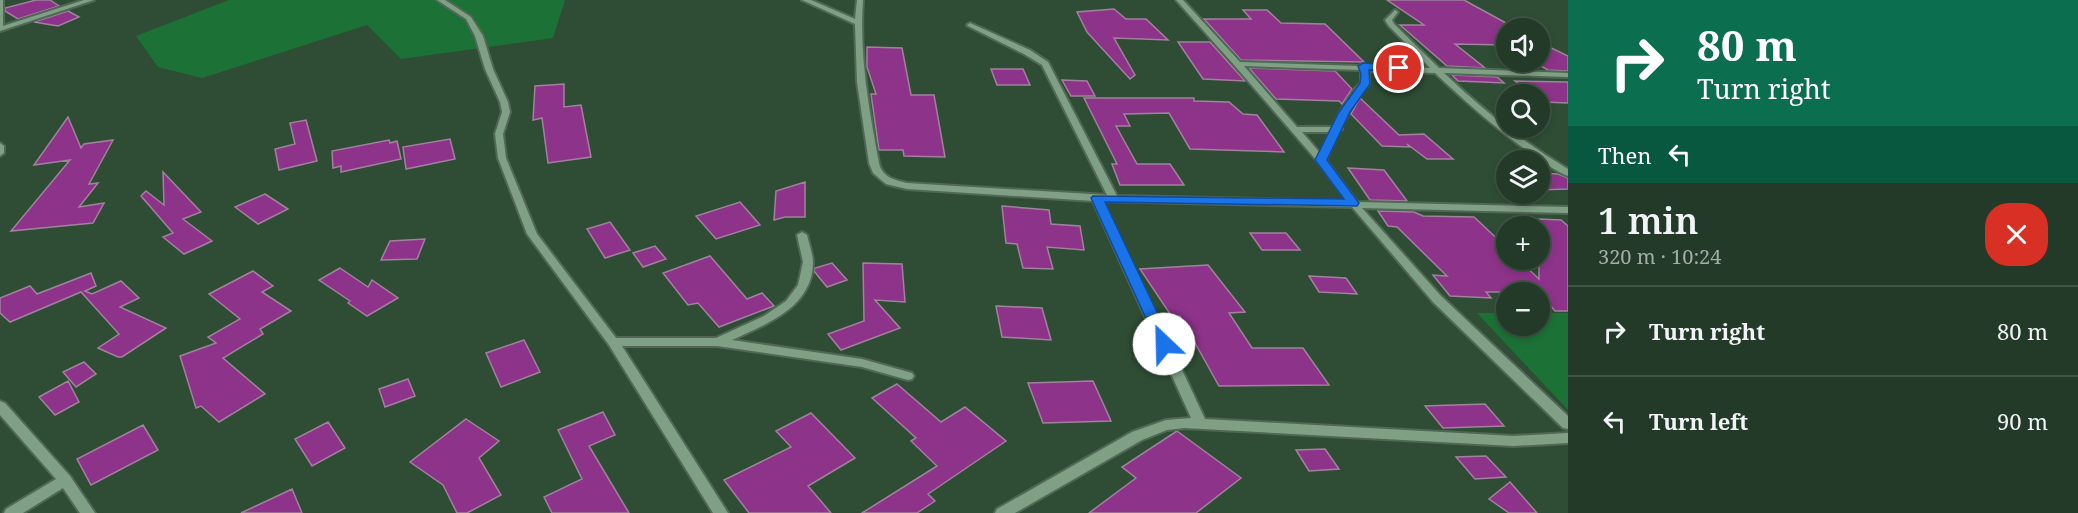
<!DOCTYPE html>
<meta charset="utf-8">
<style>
:root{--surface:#233a28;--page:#2f4534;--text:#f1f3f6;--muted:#a3ada8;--line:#405445}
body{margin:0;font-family:"Noto Serif",serif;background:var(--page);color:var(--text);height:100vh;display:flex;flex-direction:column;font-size:22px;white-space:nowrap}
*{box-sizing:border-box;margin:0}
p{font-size:20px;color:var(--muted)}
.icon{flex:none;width:33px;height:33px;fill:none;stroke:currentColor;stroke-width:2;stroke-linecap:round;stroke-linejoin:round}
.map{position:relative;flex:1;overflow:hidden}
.sheet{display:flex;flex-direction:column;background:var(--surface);width:510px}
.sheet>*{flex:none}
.banner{background:#0b6e4f;color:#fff;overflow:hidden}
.buttons{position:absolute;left:1496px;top:18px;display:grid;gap:12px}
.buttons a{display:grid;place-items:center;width:54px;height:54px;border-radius:50%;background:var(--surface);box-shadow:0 3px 9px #0003,0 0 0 2px var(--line);font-size:30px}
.pin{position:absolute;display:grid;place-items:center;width:51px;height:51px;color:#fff;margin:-26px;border:3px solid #fff;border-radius:50%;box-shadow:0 2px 6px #0007}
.me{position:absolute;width:66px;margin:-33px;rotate:336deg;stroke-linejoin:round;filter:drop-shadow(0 0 4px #0008)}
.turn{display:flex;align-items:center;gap:21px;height:126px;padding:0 30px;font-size:27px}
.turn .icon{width:78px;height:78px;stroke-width:2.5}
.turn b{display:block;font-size:42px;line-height:51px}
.then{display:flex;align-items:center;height:57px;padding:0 30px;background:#0003;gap:12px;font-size:22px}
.round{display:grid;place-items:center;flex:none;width:63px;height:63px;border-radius:24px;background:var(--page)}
.summary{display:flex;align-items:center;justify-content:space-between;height:102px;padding:0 30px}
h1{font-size:36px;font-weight:600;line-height:45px}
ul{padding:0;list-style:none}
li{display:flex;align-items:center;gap:18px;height:90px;padding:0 30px;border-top:2px solid var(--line)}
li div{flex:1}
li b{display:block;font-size:22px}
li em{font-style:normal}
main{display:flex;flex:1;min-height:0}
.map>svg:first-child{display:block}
.green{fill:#1c7236}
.building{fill:#8d338a;stroke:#a0829d;stroke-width:1.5}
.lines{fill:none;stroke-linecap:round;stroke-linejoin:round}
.minor-casing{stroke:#506855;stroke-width:4}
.minor{fill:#80a085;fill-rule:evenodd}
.route{fill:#1a73e8;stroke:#114b97;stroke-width:1.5}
</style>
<main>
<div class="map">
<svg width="1568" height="513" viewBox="0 0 1568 513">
<rect width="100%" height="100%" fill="#2f4d35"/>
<!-- green -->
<path class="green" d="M229 0H565L553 38 401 59 367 25 202 78 158 67 136 36Z
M1477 313H1506V326H1539V313H1568V410Z"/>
<!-- building -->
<path class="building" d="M36 0H50L59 6 18 19 5 11V8Z
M1387 0H1464L1506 23V45L1455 44 1485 68 1447 66 1400 25H1424Z
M1114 9 1126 19H1146L1168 40 1114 38 1135 75 1130 79 1087 32 1077 12Z
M1243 10H1267L1281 23 1325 24 1364 62 1241 60 1204 19H1251Z
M68 11 79 17 58 26 34 22Z
M1178 42H1210L1245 81 1203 79Z
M1539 42 1568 56V71L1548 70 1539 65Z
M867 47 902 48 911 95H934L945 157 904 156 903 150H879L871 94H876L867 67Z
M1249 68 1335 71 1352 89 1342 104 1339 101 1276 99Z
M991 69H1023L1030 85H997Z
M1452 75 1497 77 1504 83 1458 81Z
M1062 80 1087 81 1095 96H1071Z
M1515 81 1568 82V103L1543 102 1539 99V94H1533Z
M564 84V107L581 105 591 157 548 163 542 118 533 120 535 86Z
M1084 98H1194V101L1229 102 1243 114 1257 115 1284 152 1190 149 1169 113 1124 114 1130 126H1116L1137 164H1170L1184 185H1120L1112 164H1117Z
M1360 98 1399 135 1424 134 1453 159H1427L1407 144 1410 147 1382 146 1351 114Z
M68 117 81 148 84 144 113 140 89 184 98 183 79 207 104 203 93 223 11 231 70 160 34 165Z
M306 120 317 161 279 170 275 149 295 144 290 123Z
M450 139 455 159 406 169 403 147Z
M389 140 390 143 397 141 401 159 341 172V166L333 168 332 151Z
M1348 168 1384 170 1407 201 1370 200Z
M163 172 201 212 183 219 212 241 184 254 163 237 173 233 141 196 146 191 164 205Z
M1539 173 1558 174 1568 178V189L1539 190Z
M805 182V217H785L774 220 776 191Z
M265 194 288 209 258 224 235 207Z
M740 202 760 225 716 239 696 216Z
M1002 206 1049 210 1051 224 1080 226 1084 250 1047 247 1053 269 1023 268 1017 244 1006 243Z
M1378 211 1414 212 1423 216 1474 217 1506 247V260H1519L1539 279V219L1561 220 1568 226V311H1555L1539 292H1486L1491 298 1450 296 1433 275 1447 276 1397 227 1388 226Z
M610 222 630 250 605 258 587 229Z
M1250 233H1286L1300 250H1262Z
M425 239 417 259 381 260 390 241Z
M655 246 666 259 643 267 633 253Z
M710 256 747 299 762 293 774 306 719 327 698 303 688 305 663 273Z
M832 263 847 280 827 287 814 271 815 268Z
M863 263 902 264 905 302 875 300 900 328 841 350 828 334 864 321Z
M1208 265 1245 312 1229 313 1252 348H1303L1329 385 1219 386 1180 316 1172 317 1140 269Z
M340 268 368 287 372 280 398 298 367 316 348 303 350 301 319 280Z
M253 271 273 286 262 292 291 311 260 329 263 334 223 358 265 394 219 422 201 406 196 408 180 356 216 343 208 337 240 319 209 294Z
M91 273 96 286 85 291 92 294 121 281 139 298 120 307 166 328 122 357H118L98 348 119 334 81 292 10 322 0 313V298L30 286 37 294Z
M1309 276 1346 278 1357 294 1319 292Z
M996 306 1042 308 1051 340 1002 337Z
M524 340 540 372 501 387 486 353Z
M84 362 96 374 76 387 63 372Z
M408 379 415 396 385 407 379 389Z
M68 381 79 402 55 415 39 397Z
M1093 381 1111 421 1043 423 1028 383Z
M897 384 941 422 965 407 1006 441 928 494 935 501 917 513H862L937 466 911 441 916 438 872 398Z
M1485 404 1504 426 1443 428 1425 406Z
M603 412 615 435 589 446 629 513H552L544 497 582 479 558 430Z
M811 413 855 458 808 486 831 513H749L724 480 791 447 776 431Z
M466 419 499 441 479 458 501 495 467 513H457L443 485 410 462Z
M328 422 345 448 312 466 295 439Z
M143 425 158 450 91 485 77 459Z
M1177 431 1241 478 1196 513H1089L1136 478 1122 467Z
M1325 449 1339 469 1309 471 1296 450Z
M1486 456 1506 477 1475 479 1456 457Z
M1510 482 1537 513H1509L1489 499Z
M292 489 302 513H241Z"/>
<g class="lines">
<defs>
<path id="minor" d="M0 0H3V26L84 0H94L0 31Z
M437 0H445L471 17 483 36 493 69 508 102 510 112 503 134 506 158 537 234 616 338H716L764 316 786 301 798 285 803 262 797 235 802 232 807 235C809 244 813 254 813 263 812 308 766 324 732 340L862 359 912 373 914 376 912 379 908 380 862 367 717 346H622L728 513H713L609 345 527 234 498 158 495 134 502 112 500 102 485 69 475 36 466 19Z
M802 0H811L855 19 857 0H863C859 55 869 109 879 163 882 177 894 180 907 183L1107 195 1042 65 1024 54 968 26 967 25 970 23 1030 50 1048 62 1117 196 1347 201 1318 162 1235 66 1176 0H1183L1240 62 1359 66 1363 64 1367 66 1430 68 1388 25 1385 20 1395 10 1398 12 1392 20 1394 24 1439 68 1568 73V77L1444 73C1483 110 1523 142 1568 169V176C1555 171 1543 162 1532 154 1497 130 1466 102 1435 73L1369 71V84C1357 97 1349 111 1341 127L1342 129 1339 131 1326 160 1357 202 1568 207V213L1362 208 1441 296 1568 416V429L1563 428 1433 302 1352 207 1103 201 1205 419 1513 436 1568 433V443L1513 446 1184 428 1167 430 1142 440 1015 513H995L997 509 1132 432 1166 420 1191 418 1093 201 907 189 886 184 873 173 869 163 857 82 855 24ZM1244 66 1361 70V83L1354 90 1340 112 1333 127H1297ZM1302 132H1330L1320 153Z
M0 143 4 146V153L0 156Z
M0 401 5 403 70 476 95 513H80L63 488 23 513H4L6 509 56 479 0 415Z"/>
</defs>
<!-- minor casing -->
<use href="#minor" class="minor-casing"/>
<!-- minor -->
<use href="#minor" class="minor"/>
</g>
<!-- route -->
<path class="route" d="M1363 63 1399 65 1404 68 1399 71 1369 70 1370 84 1350 112 1327 160 1359 203 1357 206 1105 202 1172 344 1169 347H1159L1091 198 1093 196 1344 199 1315 160 1339 112 1360 83 1361 74 1358 66Z"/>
</svg>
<div class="buttons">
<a><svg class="icon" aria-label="sound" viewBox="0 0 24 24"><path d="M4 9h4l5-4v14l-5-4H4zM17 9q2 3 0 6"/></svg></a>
<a><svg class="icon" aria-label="search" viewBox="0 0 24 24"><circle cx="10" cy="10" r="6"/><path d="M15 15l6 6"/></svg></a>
<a><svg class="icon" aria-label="layers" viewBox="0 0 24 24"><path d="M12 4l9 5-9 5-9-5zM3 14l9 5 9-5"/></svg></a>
<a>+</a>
<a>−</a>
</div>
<div class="pin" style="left:1399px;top:68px;background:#d93025"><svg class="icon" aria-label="arrive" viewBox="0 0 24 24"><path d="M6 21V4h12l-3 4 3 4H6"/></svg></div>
<svg class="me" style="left:1164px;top:344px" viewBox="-20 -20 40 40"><circle r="19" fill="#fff"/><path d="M0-13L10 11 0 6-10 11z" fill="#1a73e8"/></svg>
</div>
<section class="sheet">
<div class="banner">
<div class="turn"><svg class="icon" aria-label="right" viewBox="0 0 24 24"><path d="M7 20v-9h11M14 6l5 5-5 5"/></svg><div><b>80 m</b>Turn right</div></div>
<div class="then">Then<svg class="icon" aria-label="left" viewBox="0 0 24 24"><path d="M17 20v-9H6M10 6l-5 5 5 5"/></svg></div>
</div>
<div class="summary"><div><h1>1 min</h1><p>320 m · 10:24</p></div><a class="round" style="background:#d93025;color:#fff"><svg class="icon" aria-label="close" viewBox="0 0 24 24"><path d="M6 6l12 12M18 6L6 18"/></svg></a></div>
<ul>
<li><svg class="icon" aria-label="right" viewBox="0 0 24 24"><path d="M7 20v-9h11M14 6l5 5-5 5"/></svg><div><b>Turn right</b></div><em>80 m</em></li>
<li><svg class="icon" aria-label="left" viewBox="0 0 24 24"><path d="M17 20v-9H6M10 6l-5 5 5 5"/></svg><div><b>Turn left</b></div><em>90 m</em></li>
</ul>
</section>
</main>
